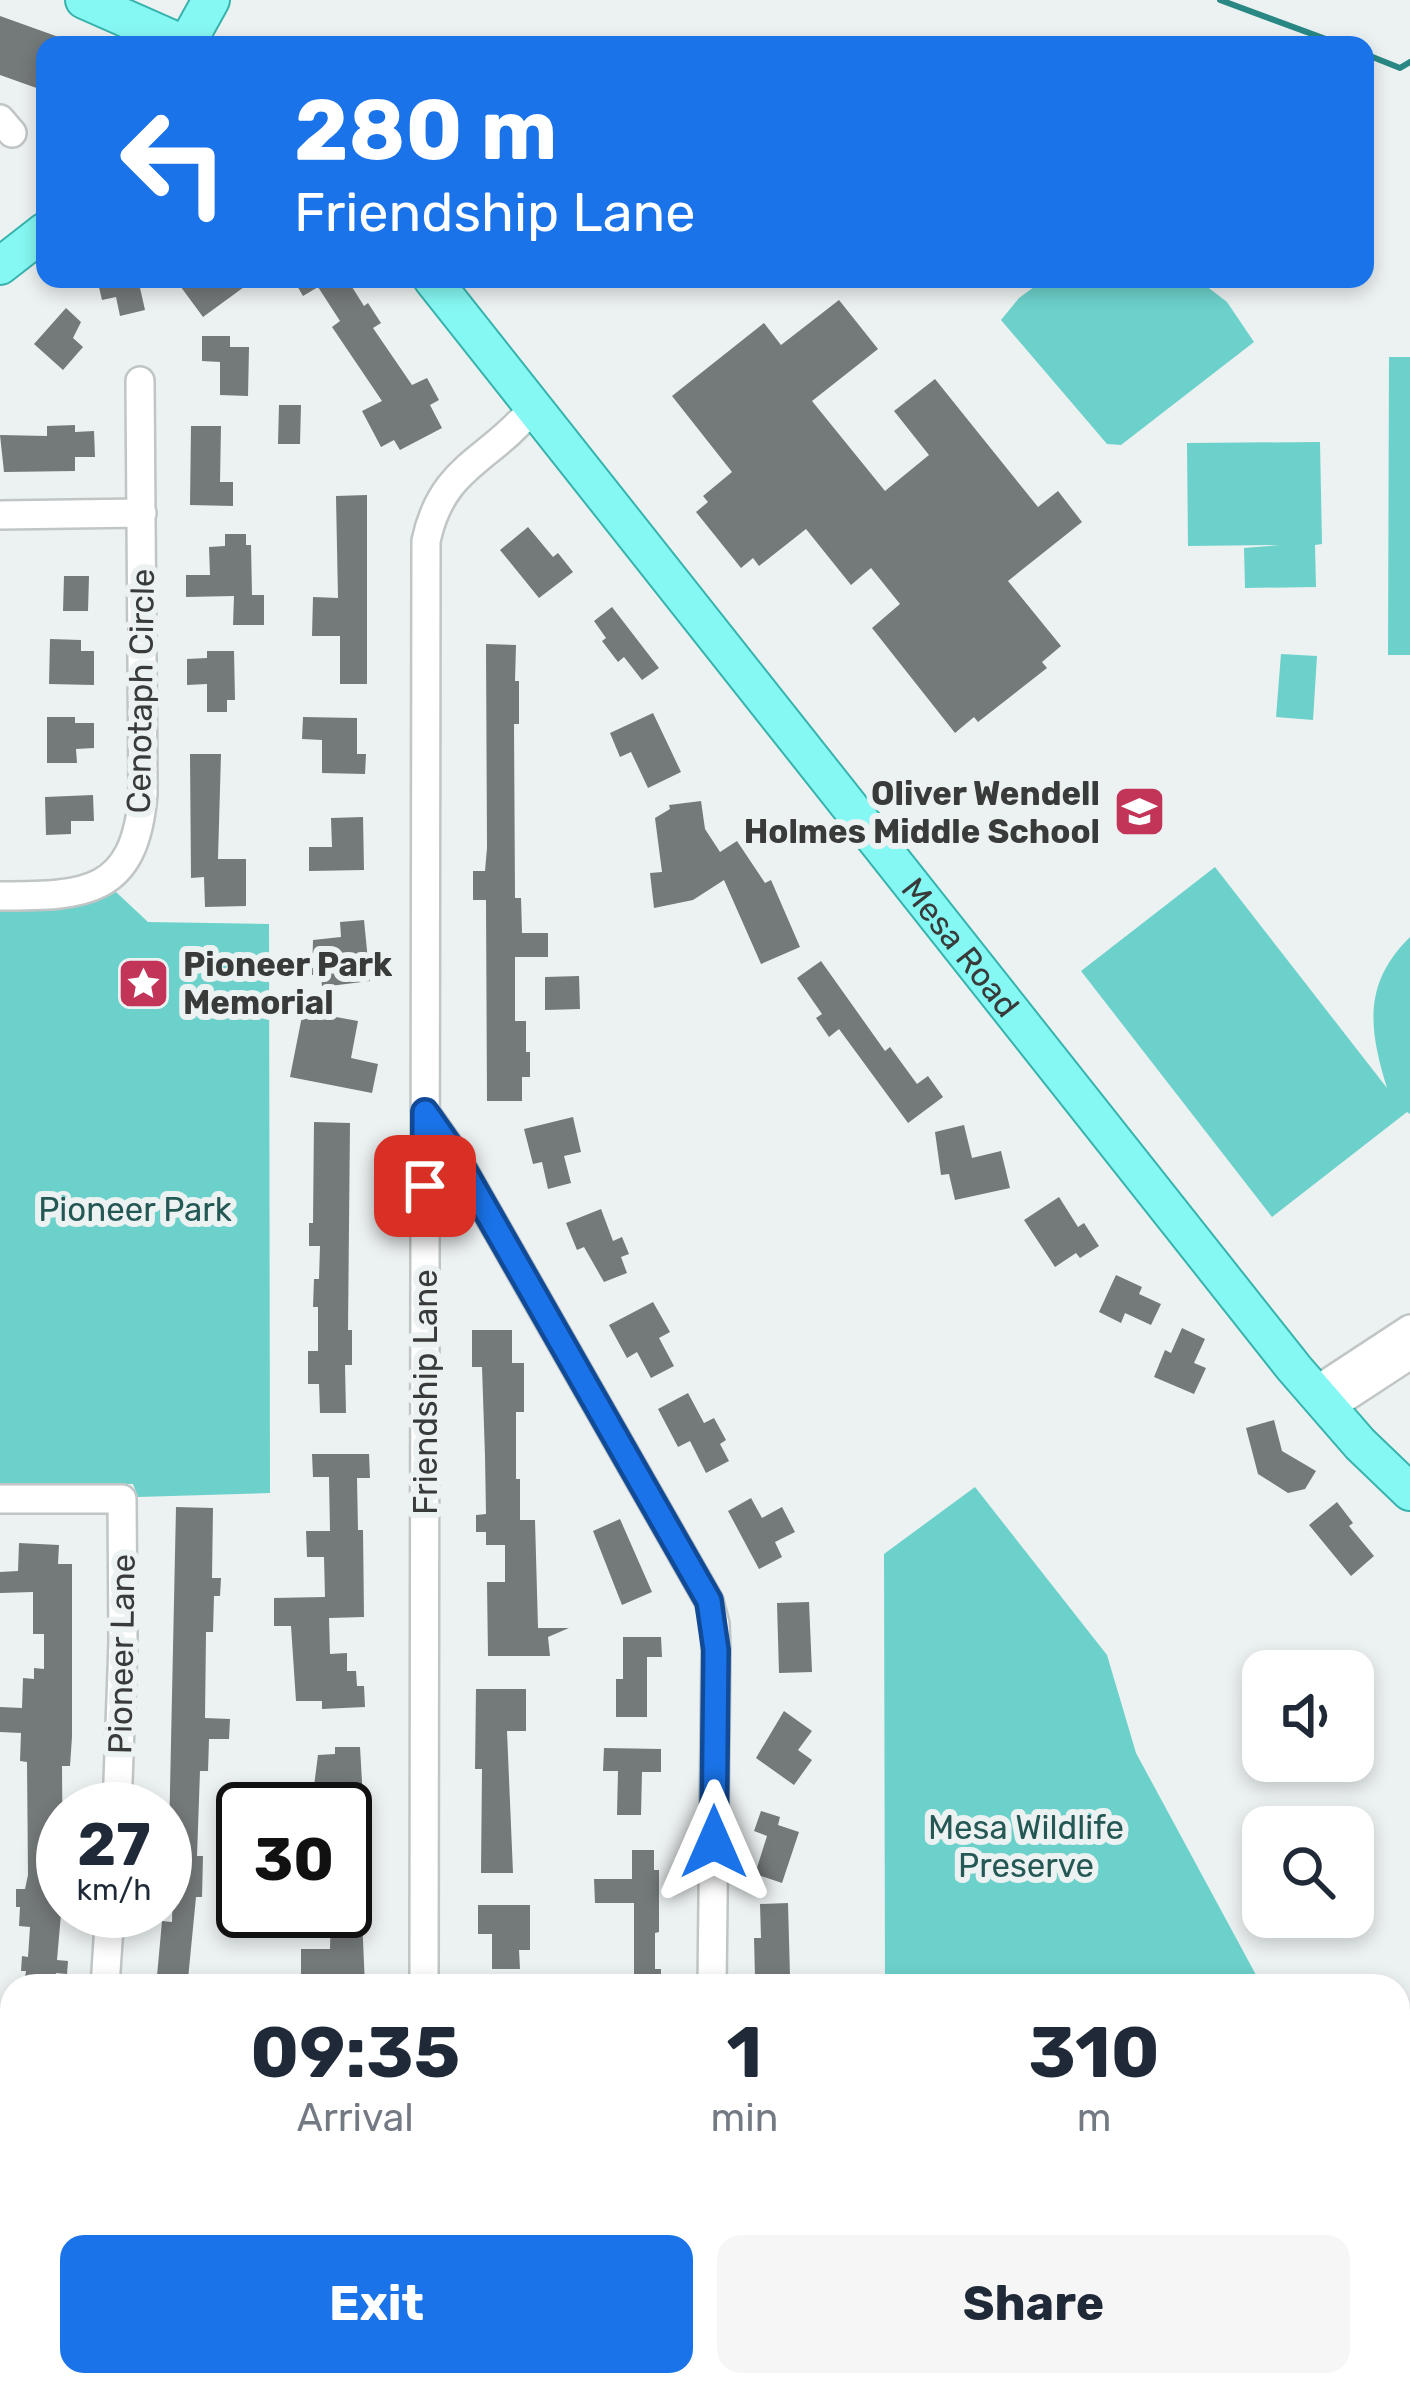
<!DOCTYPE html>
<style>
:root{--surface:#fff;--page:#f6f6f7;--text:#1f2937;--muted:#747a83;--accent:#1a73e8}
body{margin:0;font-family:Rubik,sans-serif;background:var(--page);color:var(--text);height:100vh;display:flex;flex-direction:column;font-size:45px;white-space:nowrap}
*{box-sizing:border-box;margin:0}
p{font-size:39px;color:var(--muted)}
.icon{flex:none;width:66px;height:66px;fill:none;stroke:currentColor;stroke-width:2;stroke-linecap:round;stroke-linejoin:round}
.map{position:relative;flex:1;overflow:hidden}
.side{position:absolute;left:0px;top:1974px;width:1410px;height:423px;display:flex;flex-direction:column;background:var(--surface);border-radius:36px 36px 0 0;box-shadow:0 6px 18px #0003}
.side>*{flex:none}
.guide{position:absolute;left:36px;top:36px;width:1338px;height:252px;border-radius:24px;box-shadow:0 6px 18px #0003;background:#1a73e8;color:#fff;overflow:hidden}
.controls{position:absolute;left:1242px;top:1650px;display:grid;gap:24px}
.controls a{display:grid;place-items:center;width:132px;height:132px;border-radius:24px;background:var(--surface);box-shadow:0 6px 18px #0003;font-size:60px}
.speed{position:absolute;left:36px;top:1782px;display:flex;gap:24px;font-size:60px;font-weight:700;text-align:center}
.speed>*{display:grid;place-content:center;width:156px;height:156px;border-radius:50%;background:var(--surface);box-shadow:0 6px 18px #0003;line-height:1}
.speed small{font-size:30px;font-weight:400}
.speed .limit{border:6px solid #111;border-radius:18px;background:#fff;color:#111}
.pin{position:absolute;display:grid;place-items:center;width:102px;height:102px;color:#fff;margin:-51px;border-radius:24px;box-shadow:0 6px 18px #0006}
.me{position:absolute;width:132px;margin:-66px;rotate:0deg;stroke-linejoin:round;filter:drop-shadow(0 0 9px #0008)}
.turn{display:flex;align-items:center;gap:42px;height:252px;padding:0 60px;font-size:54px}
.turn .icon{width:156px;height:156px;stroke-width:2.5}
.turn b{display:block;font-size:84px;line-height:102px}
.eta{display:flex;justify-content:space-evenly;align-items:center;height:204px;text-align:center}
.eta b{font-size:72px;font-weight:700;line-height:84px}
.primary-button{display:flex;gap:24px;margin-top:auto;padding:24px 60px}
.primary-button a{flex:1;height:138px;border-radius:24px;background:var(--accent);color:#fff;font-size:48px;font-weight:700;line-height:138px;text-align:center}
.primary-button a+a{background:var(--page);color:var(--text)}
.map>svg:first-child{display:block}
.green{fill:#6dd1cb}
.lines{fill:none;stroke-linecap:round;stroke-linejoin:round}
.stream{stroke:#298884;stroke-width:6}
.building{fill:#747979}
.minor-casing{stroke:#c0c5c5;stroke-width:32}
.major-casing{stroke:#37b3ad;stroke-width:40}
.minor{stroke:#fff;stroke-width:27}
.major{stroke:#86f8f3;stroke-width:36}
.route-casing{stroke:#114b97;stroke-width:30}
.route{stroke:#1a73e8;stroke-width:21}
.labels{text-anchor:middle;stroke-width:12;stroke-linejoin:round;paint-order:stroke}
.street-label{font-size:33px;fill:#383b3a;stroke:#ecf1f1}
.poi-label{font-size:33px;font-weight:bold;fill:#383b3a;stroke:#ecf1f1;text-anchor:end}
.park-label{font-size:33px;fill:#245855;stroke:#ecf1f1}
</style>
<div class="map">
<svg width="1410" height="2395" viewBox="0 0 1410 2395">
<rect width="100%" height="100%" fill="#ecf1f1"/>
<!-- green -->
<path class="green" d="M1045 279H1197L1227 302 1254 342 1121 445 1107 444 1001 320 1019 298Z
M1389 357H1410V655H1388Z
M1320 442 1322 544 1315 545 1316 587 1245 588 1244 548 1280 545 1188 546 1187 443Z
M1281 654 1317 656 1313 720 1276 717Z
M1215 867 1387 1088C1370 1032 1361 985 1410 937V1114L1407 1112 1272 1217 1081 971Z
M116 892 148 922 269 924 270 1493 138 1497 133 1484H0V911C48 911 71 914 116 892Z
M975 1487 1107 1655 1136 1753 1262 1986H885L884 1554Z
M1398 2267 1410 2285V2395H923L903 2385H1398Z"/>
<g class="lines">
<!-- stream -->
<path class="stream" d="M1220 0 1342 45
M1365 54 1400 68 1410 62"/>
</g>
<!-- building -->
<path class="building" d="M0 16 81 45H45V91L0 75Z
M97 279H138L145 310 120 316 116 297 102 300Z
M175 279H255L203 317Z
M293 279H347L364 306 368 303 381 323 373 328 412 385 427 378 439 400 430 405 442 428 400 450 394 440 381 447 362 411 382 401 332 327 340 321 318 287 303 296Z
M839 300 878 349 812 401 885 491 929 455 894 411 935 379 1038 507 1058 491 1082 522 1008 581 1061 646 1042 662 1047 668 978 722 974 717 955 733 872 628 900 604 871 568 851 585 806 529 759 566 753 558 741 568 696 512 708 502 703 496 732 472 672 396 764 323 781 345Z
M66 308 81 322 73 338 83 347 63 370 34 344Z
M202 336H230V347H249L248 396 220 395V362L202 361Z
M279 405H301L300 444H278Z
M75 425V432L94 431 95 457H75V471L4 472 0 435 47 436V426Z
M191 426H221L220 482H233V506L190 505Z
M367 495V684H340V636H312L313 597 338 598 336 496Z
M528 527 553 557 558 553 573 572 539 598 500 550Z
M225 534H246V545H251L252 595H264V625H233L234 596 186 597V575H210L209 547 225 546Z
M64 576H89L88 611H63Z
M612 607 659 668 642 680 624 657 618 662 602 641 606 638 594 621Z
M50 639 81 640V651H94V685L49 684Z
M486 644 516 645 515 681H519V724H514L515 898H521L522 933H548V957H515V1021H526V1052H530V1077H522V1101H487L486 900H473V871H485L487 848Z
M207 651H234L235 700H227V712H207V684L187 685V659L207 658Z
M653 713 681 772 648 788 631 752 620 757 610 733Z
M47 717H75V723H94V748L76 749 77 763H47Z
M303 717 357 718V754H366L365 774 322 773V740L302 739Z
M190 754H221L218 859H246V906L205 907 204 877 191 878Z
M93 795 94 821H71V834L46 835 45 797Z
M701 801 705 829 720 852 737 841 765 883 771 880 800 947 761 964 724 880 693 900 654 908 650 873 662 872 655 818 670 809 669 805Z
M363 817 364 870 309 871V847H332L331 818Z
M364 920 370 981 322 987 321 974 312 975 313 940 341 937 340 922Z
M821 961 885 1051 890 1047 917 1084 928 1076 943 1097 908 1123 839 1029 829 1037 816 1018 822 1014 797 978Z
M579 976 580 1009 545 1010V977Z
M303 1011 358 1021 351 1058 378 1064 372 1093 290 1077Z
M573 1117 581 1152 564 1156 571 1183 548 1189 542 1162 533 1164 524 1129Z
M314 1122 350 1123 348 1330H352V1365H345L346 1413H320L319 1384H308V1351H318V1307H313L314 1279H319L320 1246H309V1223H313Z
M964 1125 972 1158 1001 1151 1010 1188 955 1200 949 1174 941 1175 935 1132Z
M1059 1197 1078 1227 1084 1223 1099 1246 1080 1258 1076 1253 1055 1267 1024 1220Z
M601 1209 613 1241 622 1237 629 1254 621 1257 627 1273 604 1282 584 1247 577 1250 566 1223Z
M1116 1275 1142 1287 1139 1294 1161 1304 1151 1325 1125 1313 1121 1323 1099 1312Z
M653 1302 670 1332 659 1338 674 1366 651 1378 637 1352 627 1358 609 1325Z
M1182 1328 1205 1339 1194 1363 1206 1368 1194 1394 1154 1377 1165 1350 1171 1353Z
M472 1330H512V1363H524V1412H516V1479H520V1520H535L538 1628H569L548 1637 550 1656H488L487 1582H505V1545H486V1532H476V1515L486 1514 485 1456 482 1367H472Z
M688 1393 704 1423 714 1418 726 1440 720 1444 729 1461 706 1473 690 1441 678 1447 658 1409Z
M1274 1420 1282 1451 1316 1471 1305 1489 1288 1493 1258 1474 1246 1428Z
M312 1454H369L370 1478H357L358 1530H363L364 1617 329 1618 330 1654 347 1653V1671H356L357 1686H364L365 1707 322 1709V1701H296L291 1626H274V1598L325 1597 324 1557H307L306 1531H330L329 1477H313Z
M751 1498 762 1518 782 1507 795 1532 775 1542 782 1557 759 1569 728 1511Z
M1337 1502 1353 1523 1349 1526 1374 1556 1351 1576 1309 1525Z
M176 1507 213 1508 212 1578H221L220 1596H214L213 1632H206L205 1718 230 1719 229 1739H209L208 1771H200L197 1856H203L202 1897H196L188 1979 157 1976 162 1921 172 1922 174 1838 169 1837Z
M620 1519 652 1592 622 1605 593 1531Z
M19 1543 59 1545 58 1564H72V1737L70 1766H62L63 1891 57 1960 68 1961 67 1974 56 1973 55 1986H24L26 1971H21L22 1956 28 1957 30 1927 19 1926 20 1907H16V1889H25L28 1875 27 1762 20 1761 21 1733 0 1732V1707L22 1708 23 1678 34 1679V1668L44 1669V1634H33V1592L0 1593V1572L18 1571Z
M809 1602 812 1672 779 1673 777 1603Z
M623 1637H661L662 1657H647V1717H616V1679H623Z
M476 1689H526V1731H507L513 1873H481L482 1769H475Z
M784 1711 812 1731 798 1750 812 1760 794 1785 756 1758Z
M335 1747H360L364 1816H345V1809H323V1794H313L318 1755 335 1754Z
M604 1748 661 1749V1772H642L641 1815H617L618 1771H603Z
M761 1811 780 1817 778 1825 799 1832 782 1883 755 1874 767 1836 754 1831Z
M345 1849H359L365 1986 301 1982V1949H330L331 1911H345Z
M632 1850H654V1870H659V1932L655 1933V1969H661V1986H634V1903H595L594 1879H632Z
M788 1903 790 1976 755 1977 754 1938H761L760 1904Z
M478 1905H530V1950H519L520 1969H492V1934H478Z"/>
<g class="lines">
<defs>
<path id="minor" d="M0 119 12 133
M0 515 142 513
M0 896C85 896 135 895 143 794L140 381
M425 1112 451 1149 709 1601 715 1624 716 1650 712 1986
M1314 1392 1410 1329
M1329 1408 1410 1355
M0 1499H122L123 1643 117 1809
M105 1986 110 1911
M424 1986 426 541C442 466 488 462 532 409
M118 2385V2395
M576 2385 582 2395"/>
<g id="major">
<path d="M84 0 186 45"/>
<path d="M186 45 211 0"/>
<path d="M0 266 45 231"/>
<path id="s1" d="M432 279 1294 1368 1360 1444 1410 1492"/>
</g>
</defs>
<!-- minor casing -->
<use href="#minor" class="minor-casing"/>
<!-- major casing -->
<use href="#major" class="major-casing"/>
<!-- minor -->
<use href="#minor" class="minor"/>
<!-- major -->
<use href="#major" class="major"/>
</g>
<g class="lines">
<defs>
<path id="route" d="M425 1186V1112L451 1149 709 1601 716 1650 714 1842"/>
</defs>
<!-- route casing -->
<use href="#route" class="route-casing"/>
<!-- route -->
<use href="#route" class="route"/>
</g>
<!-- icons -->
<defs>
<symbol id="school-square" viewBox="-11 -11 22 22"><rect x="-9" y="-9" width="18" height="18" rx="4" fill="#c33459" stroke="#ecf1f1"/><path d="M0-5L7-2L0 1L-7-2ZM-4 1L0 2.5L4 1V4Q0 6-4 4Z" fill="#fff"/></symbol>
<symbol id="sight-square" viewBox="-11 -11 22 22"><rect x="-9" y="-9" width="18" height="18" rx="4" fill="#c33459" stroke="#ecf1f1"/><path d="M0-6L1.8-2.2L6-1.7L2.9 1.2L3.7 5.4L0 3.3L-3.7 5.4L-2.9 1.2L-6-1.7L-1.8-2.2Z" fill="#fff"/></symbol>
</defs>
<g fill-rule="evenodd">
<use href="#school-square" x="1110" y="782" width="59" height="59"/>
<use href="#sight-square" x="114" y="954" width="59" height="59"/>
</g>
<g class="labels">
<!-- street labels -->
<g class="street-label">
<text transform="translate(140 691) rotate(-89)" y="12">Cenotaph Circle</text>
<text dy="12" stroke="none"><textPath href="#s1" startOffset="852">Mesa Road</textPath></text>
<text transform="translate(425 1392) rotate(-90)" y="12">Friendship Lane</text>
<text transform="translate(121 1654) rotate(-89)" y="12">Pioneer Lane</text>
</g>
<!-- poi labels -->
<g class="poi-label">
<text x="1100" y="805">Oliver Wendell<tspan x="1100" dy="38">Holmes Middle School</tspan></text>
<text x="183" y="976" text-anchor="start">Pioneer Park<tspan x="183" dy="38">Memorial</tspan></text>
</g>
<!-- park labels -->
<g class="park-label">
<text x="135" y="1221">Pioneer Park</text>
<text x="1026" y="1839">Mesa Wildlife<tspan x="1026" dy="38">Preserve</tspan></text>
</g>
</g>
</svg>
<div class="controls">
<a><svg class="icon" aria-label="sound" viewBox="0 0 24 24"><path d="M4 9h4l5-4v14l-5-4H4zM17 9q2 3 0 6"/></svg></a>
<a><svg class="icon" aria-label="search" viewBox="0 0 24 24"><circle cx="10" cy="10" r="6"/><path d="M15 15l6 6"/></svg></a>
</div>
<div class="speed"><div>27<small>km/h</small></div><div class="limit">30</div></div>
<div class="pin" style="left:425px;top:1186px;background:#d93025"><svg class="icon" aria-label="arrive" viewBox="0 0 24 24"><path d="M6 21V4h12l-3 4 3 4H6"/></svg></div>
<svg class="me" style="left:714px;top:1842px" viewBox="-20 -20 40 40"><path d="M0-17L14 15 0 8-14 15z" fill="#1a73e8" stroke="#fff" stroke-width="4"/></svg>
<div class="guide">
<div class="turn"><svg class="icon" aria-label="left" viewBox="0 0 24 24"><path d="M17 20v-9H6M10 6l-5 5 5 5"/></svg><div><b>280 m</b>Friendship Lane</div></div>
</div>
<section class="side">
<div class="eta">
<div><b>09:35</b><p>Arrival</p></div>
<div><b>1</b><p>min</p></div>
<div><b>310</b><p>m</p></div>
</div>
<div class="primary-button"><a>Exit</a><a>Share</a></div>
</section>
</div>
